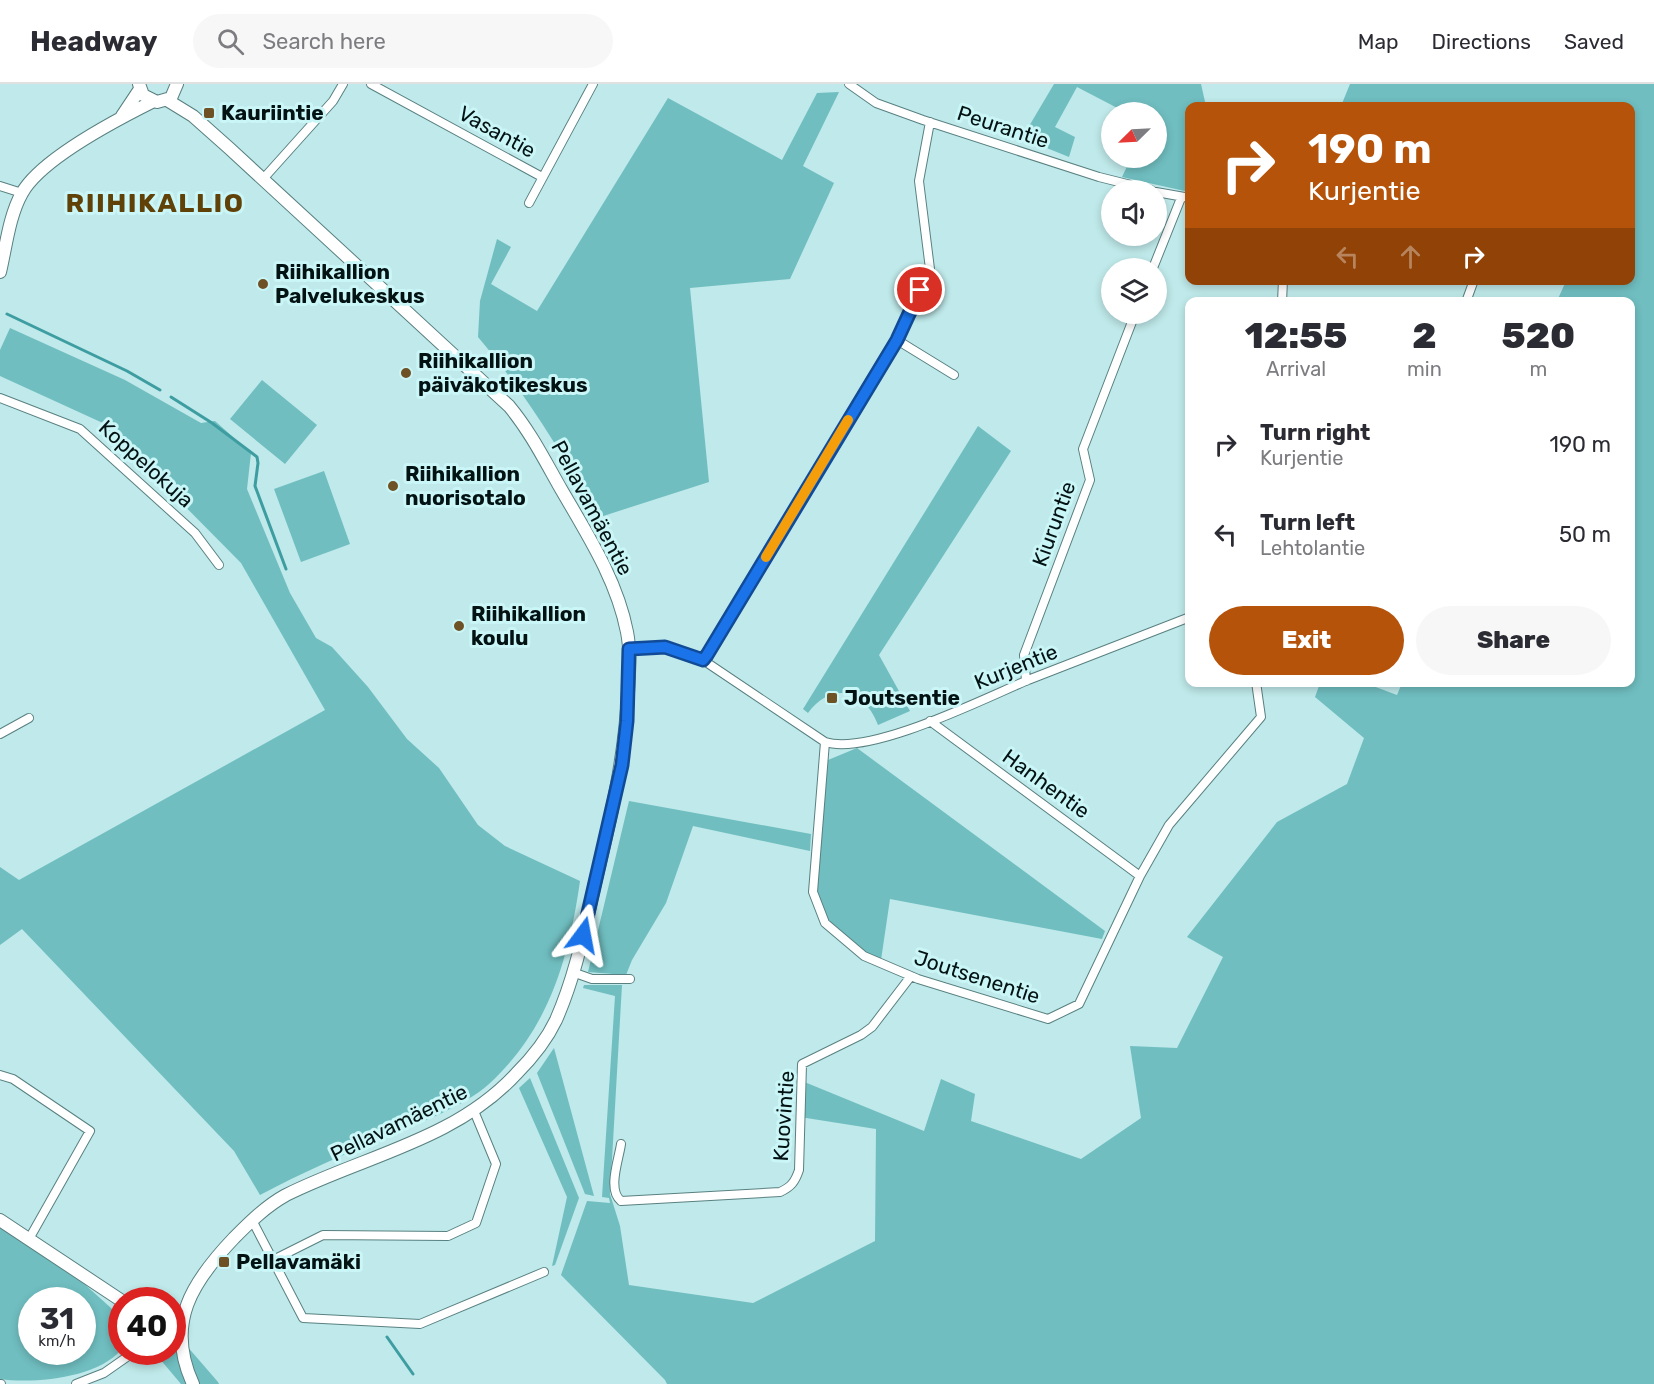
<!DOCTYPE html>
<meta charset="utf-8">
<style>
:root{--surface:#fff;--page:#f7f7f7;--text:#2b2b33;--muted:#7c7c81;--line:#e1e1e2;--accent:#b45309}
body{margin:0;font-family:Rubik,sans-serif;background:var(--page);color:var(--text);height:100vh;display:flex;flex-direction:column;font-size:22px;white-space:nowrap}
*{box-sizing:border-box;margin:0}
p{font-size:20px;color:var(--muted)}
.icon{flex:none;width:33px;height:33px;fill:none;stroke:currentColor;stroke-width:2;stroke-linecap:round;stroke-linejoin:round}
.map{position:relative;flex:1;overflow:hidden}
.side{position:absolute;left:1185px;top:213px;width:450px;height:390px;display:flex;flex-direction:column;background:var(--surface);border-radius:12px;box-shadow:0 3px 9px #0003}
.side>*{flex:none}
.banner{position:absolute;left:1185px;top:18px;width:450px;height:183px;border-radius:12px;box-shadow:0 3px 9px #0003;background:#b45309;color:#fff;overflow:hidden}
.needle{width:39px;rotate:246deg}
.controls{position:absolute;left:1101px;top:18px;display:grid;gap:12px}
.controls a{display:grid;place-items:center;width:66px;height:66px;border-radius:50%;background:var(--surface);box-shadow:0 3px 9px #0003;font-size:30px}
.speed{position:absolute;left:18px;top:1203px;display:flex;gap:12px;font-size:30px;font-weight:700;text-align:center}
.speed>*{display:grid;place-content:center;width:78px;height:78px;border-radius:50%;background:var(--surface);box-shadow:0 3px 9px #0003;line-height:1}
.speed small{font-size:15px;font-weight:400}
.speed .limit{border:9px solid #d22;background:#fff;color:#111}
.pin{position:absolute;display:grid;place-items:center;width:51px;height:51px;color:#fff;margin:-26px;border:3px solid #fff;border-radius:50%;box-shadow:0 2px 6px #0007}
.me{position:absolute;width:66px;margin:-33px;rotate:13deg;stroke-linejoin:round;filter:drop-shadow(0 0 4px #0008)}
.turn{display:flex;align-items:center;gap:21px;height:126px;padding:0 24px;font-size:27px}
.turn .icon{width:78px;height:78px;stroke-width:2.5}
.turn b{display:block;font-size:42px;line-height:51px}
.lanes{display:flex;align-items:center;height:57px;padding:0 24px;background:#0003;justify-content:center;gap:30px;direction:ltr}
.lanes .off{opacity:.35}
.eta{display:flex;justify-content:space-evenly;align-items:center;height:102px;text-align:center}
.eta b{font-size:36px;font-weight:800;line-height:42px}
.action{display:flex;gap:12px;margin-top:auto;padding:12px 24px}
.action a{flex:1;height:69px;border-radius:36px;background:var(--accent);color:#fff;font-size:24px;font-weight:800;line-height:69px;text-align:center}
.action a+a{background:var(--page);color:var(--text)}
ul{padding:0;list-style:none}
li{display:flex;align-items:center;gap:18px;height:90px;padding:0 24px}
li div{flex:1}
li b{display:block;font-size:22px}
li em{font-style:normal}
header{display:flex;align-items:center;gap:36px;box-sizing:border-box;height:84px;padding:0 30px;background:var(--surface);border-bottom:2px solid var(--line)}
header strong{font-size:28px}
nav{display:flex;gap:33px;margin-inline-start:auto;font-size:21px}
.search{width:420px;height:54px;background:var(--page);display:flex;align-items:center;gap:15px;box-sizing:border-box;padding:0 21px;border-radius:33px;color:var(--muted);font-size:22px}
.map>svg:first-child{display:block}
.green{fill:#70bec0;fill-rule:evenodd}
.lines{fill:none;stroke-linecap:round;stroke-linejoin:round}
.stream{stroke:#3d9da1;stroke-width:3}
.street-casing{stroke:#598081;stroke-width:10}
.secondary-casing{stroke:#598081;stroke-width:14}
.street{stroke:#fff;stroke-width:8}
.secondary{stroke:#fff;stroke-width:12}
.route-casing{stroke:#114b97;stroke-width:15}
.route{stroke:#1a73e8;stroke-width:10}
.slow{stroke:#f59e0b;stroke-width:10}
.poi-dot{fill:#6e5124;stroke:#cbf6f7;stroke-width:2}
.labels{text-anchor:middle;stroke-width:6;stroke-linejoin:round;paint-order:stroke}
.poi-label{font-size:21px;font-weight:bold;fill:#031212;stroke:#cbf6f7;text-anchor:start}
.street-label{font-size:21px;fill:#031212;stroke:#cbf6f7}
.district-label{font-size:27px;font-weight:bold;letter-spacing:1.5px;fill:#604107;stroke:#cbf6f7}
</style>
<header>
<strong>Headway</strong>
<div class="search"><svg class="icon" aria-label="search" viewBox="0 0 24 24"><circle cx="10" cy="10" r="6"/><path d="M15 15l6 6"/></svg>Search here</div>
<nav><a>Map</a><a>Directions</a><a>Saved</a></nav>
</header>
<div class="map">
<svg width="1654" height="1300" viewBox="0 0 1654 1300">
<rect width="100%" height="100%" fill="#bfe9ea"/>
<!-- green -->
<path class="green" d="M1054 0H1201L1206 22H1190L1189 108 1122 93 1131 74H1156V28H1125L1077 3 1055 43 1075 53 1069 73 1022 54Z
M1350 0H1654V1300H667L665 1296 561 1191 587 1117 610 1119 609 1114 602 1113 615 912 583 904 584 901H622L610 1110 620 1142 629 1201 753 1219 875 1157 876 1045 800 1033 802 997 924 1047 941 995 975 1010 971 1037 1081 1075 1141 1034 1130 962 1177 964 1223 873 1187 853 1277 738 1347 700 1364 654 1315 613 1320 599H1365L1397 611 1402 599 1630 598V218L1557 217 1566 197 1630 196V22H1409L1408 20 1404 22H1341Z
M839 8 803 82 834 99 790 195 690 204 709 398 597 434C563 369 525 309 478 253L480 217 497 155 511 163 491 200 537 227 668 14 782 76 817 9Z
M10 244 125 296 201 339 215 337 251 369 247 405 290 509 316 554 332 563 368 603 407 655 439 684 478 741 505 762 580 797C569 874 549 945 489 1000 465 1022 419 1039 388 1052 345 1070 301 1089 260 1111L234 1067 22 845 0 861V783L19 796 325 626 241 479 156 393 105 347V340L0 292V266Z
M262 296 317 341 285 380 230 335Z
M978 342 1011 367 879 571 910 627 878 641C865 605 831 597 808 629L803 625Z
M324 387 350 460 301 478 274 405Z
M857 664 1105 847 1102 855 890 815 881 876 866 870 828 837 817 808 828 676Z
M629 717 811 750 810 767 693 742 666 819 632 876 626 891 588 888Z
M554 964 594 1112 585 1110 537 989Z
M530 994 579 1114 555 1181 552 1182 567 1113 519 1004Z
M0 1143 81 1197 121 1233V1266C97 1294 34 1300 0 1295ZM32 1216H82V1268H32Z
M173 1246 218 1298 219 1300H181L154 1268H172Z"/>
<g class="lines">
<!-- stream -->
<path class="stream" d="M7 230 127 287 160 306
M171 313 212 339 257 373 258 379 255 402 286 485
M387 1253 413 1290"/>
<defs>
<path id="street" d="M371 0 542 93
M849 0 876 19 923 36 1099 93 1151 106
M263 95 333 17 343 0
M0 102 22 109
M1156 108 1190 114
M529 119 593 0
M1153 184 1181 114
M1282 218 1283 196
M1466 218 1474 196
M897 256 954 291
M0 314 80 345 195 449 219 481
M629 565 665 563 703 576 825 658C870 672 983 615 1028 596 1082 575 1136 554 1190 533
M703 576 897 256 930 185 919 97 930 38
M1026 597 1024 571 1090 396 1083 365 1135 230
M930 637 1140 792
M0 650 29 634
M825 658 813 808 825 839 864 872 918 895 1048 935 1079 920 1140 792 1169 741 1261 633 1256 598
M575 889 592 895H630
M0 991 13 995 90 1047 29 1155
M621 1060C619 1075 607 1106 621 1117L780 1108C791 1103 795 1098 799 1086L802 980 861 951 872 943 911 892
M252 1136 303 1234 420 1240 544 1188
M273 1176 323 1151 448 1152 476 1139 496 1080 474 1027
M0 1300H1
M76 1300 104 1289 134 1268"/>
<path id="secondary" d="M139 0 143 11 157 18 171 14 177 0
M167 16 193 32 229 64 509 322C530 347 545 377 561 405 587 450 617 496 627 548 631 568 629 589 628 609 625 673 611 733 596 795 585 843 576 891 556 936 547 955 531 975 516 990 455 1056 364 1072 286 1111 266 1122 250 1138 234 1154 192 1198 165 1239 193 1300
M122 32 140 5
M0 188C6 163 9 132 22 109 41 75 118 35 152 18
M0 1136 122 1217"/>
</defs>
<!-- street casing -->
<use href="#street" class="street-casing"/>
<!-- secondary casing -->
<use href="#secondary" class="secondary-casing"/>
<!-- street -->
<use href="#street" class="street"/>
<!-- secondary -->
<use href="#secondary" class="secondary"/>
</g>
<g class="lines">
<defs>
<path id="route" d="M583 851 622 681 627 637 629 565 665 563 703 576 707 571 897 256 920 206"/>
</defs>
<!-- route casing -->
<use href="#route" class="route-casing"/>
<!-- route -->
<use href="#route" class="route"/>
<!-- slow -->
<path class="slow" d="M766 473 848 336"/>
</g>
<!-- markers -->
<g class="poi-dot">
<rect x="203" y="23" width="12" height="12" rx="3"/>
<circle cx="263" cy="200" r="6"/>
<circle cx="406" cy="289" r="6"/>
<circle cx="393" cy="402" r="6"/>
<circle cx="459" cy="542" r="6"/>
<rect x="826" y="608" width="12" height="12" rx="3"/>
<rect x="218" y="1172" width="12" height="12" rx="3"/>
</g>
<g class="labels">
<!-- poi labels -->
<g class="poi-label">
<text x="221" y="36">Kauriintie</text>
<text x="275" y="195">Riihikallion<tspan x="275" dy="24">Palvelukeskus</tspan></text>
<text x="418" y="284">Riihikallion<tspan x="418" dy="24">päiväkotikeskus</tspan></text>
<text x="405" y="397">Riihikallion<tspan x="405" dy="24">nuorisotalo</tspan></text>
<text x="471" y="537">Riihikallion<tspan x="471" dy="24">koulu</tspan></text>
<text x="844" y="621">Joutsentie</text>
<text x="236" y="1185">Pellavamäki</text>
</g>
<!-- street labels -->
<g class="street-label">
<text transform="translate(1003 43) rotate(18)" y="7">Peurantie</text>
<text transform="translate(497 48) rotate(29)" y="7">Vasantie</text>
<text transform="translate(146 380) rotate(42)" y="7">Koppelokuja</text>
<text transform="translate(592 424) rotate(62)" y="7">Pellavamäentie</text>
<text transform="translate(1054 440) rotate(-70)" y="7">Kiuruntie</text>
<text transform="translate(1016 583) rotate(-22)" y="7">Kurjentie</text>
<text transform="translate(1046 700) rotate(36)" y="7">Hanhentie</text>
<text transform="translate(977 893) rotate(18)" y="7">Joutsenentie</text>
<text transform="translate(784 1032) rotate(-86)" y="7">Kuovintie</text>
<text transform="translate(399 1039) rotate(-26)" y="7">Pellavamäentie</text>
</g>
<!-- district labels -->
<g class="district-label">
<text x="155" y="128">RIIHIKALLIO</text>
</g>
</g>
</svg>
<div class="controls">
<a><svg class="needle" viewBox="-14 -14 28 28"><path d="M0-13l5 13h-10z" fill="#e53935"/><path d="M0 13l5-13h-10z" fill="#7c7c81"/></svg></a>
<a><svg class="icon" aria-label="sound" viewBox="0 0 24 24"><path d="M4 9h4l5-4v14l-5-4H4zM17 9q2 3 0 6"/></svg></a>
<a><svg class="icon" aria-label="layers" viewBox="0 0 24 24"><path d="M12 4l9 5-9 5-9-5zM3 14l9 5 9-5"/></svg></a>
</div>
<div class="speed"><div>31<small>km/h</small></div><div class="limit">40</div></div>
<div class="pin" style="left:920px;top:206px;background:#d93025"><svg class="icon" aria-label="arrive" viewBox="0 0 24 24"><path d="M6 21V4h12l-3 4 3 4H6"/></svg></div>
<svg class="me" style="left:583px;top:851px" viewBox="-20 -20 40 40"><path d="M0-17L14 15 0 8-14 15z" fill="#1a73e8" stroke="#fff" stroke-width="4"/></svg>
<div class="banner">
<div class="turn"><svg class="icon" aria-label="right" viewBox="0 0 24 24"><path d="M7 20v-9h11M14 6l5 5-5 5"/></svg><div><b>190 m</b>Kurjentie</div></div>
<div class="lanes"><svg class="icon off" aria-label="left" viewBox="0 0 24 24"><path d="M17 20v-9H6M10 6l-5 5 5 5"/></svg><svg class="icon off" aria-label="ahead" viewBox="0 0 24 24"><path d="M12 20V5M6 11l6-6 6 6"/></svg><svg class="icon" aria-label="right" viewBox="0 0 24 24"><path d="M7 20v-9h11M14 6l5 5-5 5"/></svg></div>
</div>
<section class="side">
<div class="eta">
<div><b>12:55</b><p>Arrival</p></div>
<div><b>2</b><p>min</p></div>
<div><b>520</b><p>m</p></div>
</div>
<ul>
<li><svg class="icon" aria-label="right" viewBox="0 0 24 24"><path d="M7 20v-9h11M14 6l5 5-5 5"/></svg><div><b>Turn right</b><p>Kurjentie</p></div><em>190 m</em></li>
<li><svg class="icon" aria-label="left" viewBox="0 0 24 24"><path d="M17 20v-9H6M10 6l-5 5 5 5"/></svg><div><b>Turn left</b><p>Lehtolantie</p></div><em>50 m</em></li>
</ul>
<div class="action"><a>Exit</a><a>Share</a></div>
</section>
</div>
